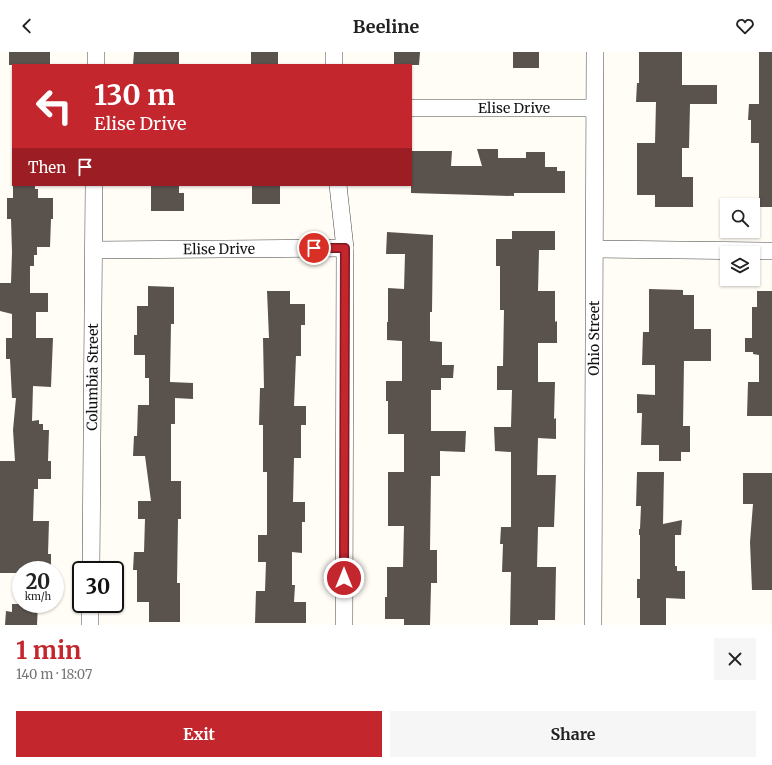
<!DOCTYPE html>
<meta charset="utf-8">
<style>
:root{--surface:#fff;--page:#f6f6f6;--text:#222;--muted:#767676;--accent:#c4262e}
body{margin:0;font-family:Merriweather,serif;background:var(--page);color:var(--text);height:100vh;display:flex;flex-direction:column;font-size:15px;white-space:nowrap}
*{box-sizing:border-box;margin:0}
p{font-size:13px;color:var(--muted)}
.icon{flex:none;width:22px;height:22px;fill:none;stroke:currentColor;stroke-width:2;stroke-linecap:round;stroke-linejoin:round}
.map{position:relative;height:573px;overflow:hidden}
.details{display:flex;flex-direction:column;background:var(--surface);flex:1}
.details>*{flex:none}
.hud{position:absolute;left:12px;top:12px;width:400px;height:122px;border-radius:0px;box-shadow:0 1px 3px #0004;background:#c4262e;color:#fff;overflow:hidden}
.buttons{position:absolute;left:720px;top:146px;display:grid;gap:8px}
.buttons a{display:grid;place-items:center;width:40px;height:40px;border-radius:0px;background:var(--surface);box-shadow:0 1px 3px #0004;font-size:20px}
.speed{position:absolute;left:12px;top:509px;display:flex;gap:8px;font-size:20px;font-weight:700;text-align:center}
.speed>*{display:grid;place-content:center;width:52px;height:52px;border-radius:50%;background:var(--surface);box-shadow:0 1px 3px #0004;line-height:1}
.speed small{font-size:10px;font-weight:400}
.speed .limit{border:2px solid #111;border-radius:6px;background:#fff;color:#111}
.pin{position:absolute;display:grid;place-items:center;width:34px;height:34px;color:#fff;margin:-17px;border:2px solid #fff;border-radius:50%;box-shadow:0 1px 4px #0007}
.me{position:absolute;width:44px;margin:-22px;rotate:0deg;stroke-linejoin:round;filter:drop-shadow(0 0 3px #0008)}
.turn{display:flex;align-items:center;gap:14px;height:84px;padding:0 16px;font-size:18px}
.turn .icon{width:52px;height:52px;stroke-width:2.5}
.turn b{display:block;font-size:28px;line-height:34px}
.then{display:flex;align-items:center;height:38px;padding:0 16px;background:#0003;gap:8px;font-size:15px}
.round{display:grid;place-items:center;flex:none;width:42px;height:42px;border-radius:0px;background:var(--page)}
.summary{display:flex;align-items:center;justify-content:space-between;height:68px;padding:0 16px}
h1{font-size:24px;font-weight:700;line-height:30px;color:var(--accent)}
.primary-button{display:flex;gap:8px;margin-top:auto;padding:8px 16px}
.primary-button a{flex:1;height:46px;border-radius:0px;background:var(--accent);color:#fff;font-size:16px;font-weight:700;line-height:46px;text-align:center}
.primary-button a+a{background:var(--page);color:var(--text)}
header{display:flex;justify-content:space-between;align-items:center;height:52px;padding:0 16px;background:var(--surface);font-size:18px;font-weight:700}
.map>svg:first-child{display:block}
.building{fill:#5a524d}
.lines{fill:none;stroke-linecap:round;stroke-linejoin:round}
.minor-casing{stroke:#444;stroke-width:18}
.minor{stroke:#fff;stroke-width:17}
.route-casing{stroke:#7f191e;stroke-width:10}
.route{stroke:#c4262e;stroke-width:7}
.labels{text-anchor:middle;stroke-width:4;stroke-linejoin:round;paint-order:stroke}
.street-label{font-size:14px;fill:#111;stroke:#fff}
</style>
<header><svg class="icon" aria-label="back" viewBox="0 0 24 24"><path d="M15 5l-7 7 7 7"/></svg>Beeline<svg class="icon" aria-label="heart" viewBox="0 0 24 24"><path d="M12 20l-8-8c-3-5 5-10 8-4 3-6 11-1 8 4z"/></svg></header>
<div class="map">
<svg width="772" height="573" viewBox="0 0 772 573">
<rect width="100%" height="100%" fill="#fffdf5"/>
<!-- building -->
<path class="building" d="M9 0H50V13H9Z
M134 0H179V13H133Z
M251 0H278V13H251Z
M394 0H420L419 13H394Z
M513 0H539V16H513Z
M639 0H682V33H717V52H690L689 96H682V125H693V155H655V143H637V91H655L656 50H636L637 31H639Z
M759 0H772V155H759V91H751V68H748L749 52H759Z
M477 97H498V106H526V100H545V115H557V119H565V141H514V144L411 141V99H452L451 114H482Z
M13 133H35V137H38V146H53V167H51L50 195H37V203H34V214H30V241H48V260H36V286H53L51 335 33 334 32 369 39 368V372H43V378H49L48 409H51V427H38V437H34L33 469H49L48 502H51V518H21V521H0V409H15L13 378 16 346H12L10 307H6V286H12V262L0 259V231H11L12 200 11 167H7V146H13Z
M151 133H179V141H184V159H151Z
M252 133H280V152H252Z
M512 179H555V198H539L538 239H555V270L557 269V291H538V330H555L554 367 556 366V387L538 386 537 423H556L554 475H538L537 515H556L555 568H538V573H510L511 520H502L503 492H500L501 475H511V400L495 399 494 375H511L512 338H497V314H503L504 258H500V214H496V187H512Z
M387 180 433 183 432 260H430V289L442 290V313H454L453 326H441V338H431V379H466L465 400 440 399V424H431L430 498H437V531H431V534L430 573H404V567H385V545H387V515H403L404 474H388V420H404V382H388V349H386V329H402V289L387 288V270H388V236L404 237 405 202H386Z
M148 234 174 235V272H171L170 330 193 331V347L175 346V372H171V429H181V467H178L177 531H180V570H149V550H137V518H133L134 500H144L145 467H138V449H151L145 404H133L134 384H137L138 353H149V326H145V303H134V283H137V254H148Z
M649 237 683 238V243H694V277H711V309H684L683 374H690V400H681V409H659V393H641L642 361H637V342L655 343V313H642L643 280H649Z
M267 239H290V252H305V273H301V304H296L294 354H306V373H301V406H294L293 450H305V470H302V501L292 500V533H295L294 550H306V571H255L256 539H265L266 510H258V483H267V420H263V373H259L260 336H264L263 286H269Z
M757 239H772V364H747L748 330H759V303L753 302V300H745V286H752V255H757Z
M637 420H664L663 472 682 468 681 483H675V514H677V519H685V547L666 546V573H640V546H637V527H640V483H639V477H640L641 454H636Z
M743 421H772V538H752L750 490 753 452H743Z
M12 552H38L37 573H5L6 559 12 560Z"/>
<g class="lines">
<defs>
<g id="minor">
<path d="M96 13V0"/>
<path d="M334 13V0"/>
<path id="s1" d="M411 56H594"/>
<path d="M338 133 345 196 344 573"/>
<path d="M595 197 772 199"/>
<path id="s2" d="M94 198 345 196"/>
<path id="s3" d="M91 518 94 133"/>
<path d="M90 573V552"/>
<path id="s4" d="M593 573 595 0"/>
</g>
</defs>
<!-- minor casing -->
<use href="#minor" class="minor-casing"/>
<!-- minor -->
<use href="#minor" class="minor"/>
</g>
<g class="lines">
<defs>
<path id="route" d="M314 196H345L344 526"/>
</defs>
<!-- route casing -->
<use href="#route" class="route-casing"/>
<!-- route -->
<use href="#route" class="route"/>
</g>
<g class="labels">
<!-- street labels -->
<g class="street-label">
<text dy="5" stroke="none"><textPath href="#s1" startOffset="103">Elise Drive</textPath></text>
<text dy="5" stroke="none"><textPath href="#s2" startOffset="125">Elise Drive</textPath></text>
<text dy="5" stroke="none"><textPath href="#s4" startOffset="287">Ohio Street</textPath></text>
<text dy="5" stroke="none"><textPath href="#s3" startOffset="193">Columbia Street</textPath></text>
</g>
</g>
</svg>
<div class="buttons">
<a><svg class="icon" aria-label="search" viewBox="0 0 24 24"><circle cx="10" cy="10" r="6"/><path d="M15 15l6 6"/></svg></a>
<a><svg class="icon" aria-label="layers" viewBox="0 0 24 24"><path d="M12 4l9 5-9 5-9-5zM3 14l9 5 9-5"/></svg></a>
</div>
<div class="speed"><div>20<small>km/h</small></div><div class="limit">30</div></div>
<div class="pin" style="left:314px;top:196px;background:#d93025"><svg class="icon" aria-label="arrive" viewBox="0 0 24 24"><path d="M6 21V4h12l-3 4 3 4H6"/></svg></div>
<svg class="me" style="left:344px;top:526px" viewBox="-20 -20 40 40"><circle r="17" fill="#c4262e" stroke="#fff" stroke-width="3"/><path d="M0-11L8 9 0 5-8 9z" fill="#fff"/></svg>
<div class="hud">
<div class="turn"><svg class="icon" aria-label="left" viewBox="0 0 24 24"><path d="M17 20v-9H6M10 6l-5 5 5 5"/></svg><div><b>130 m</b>Elise Drive</div></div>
<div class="then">Then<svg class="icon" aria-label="arrive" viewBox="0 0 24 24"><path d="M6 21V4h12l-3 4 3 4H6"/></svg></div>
</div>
</div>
<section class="details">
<div class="summary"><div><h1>1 min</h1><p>140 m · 18:07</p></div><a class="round"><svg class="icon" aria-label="close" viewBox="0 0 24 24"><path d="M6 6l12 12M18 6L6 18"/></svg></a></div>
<div class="primary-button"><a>Exit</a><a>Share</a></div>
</section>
